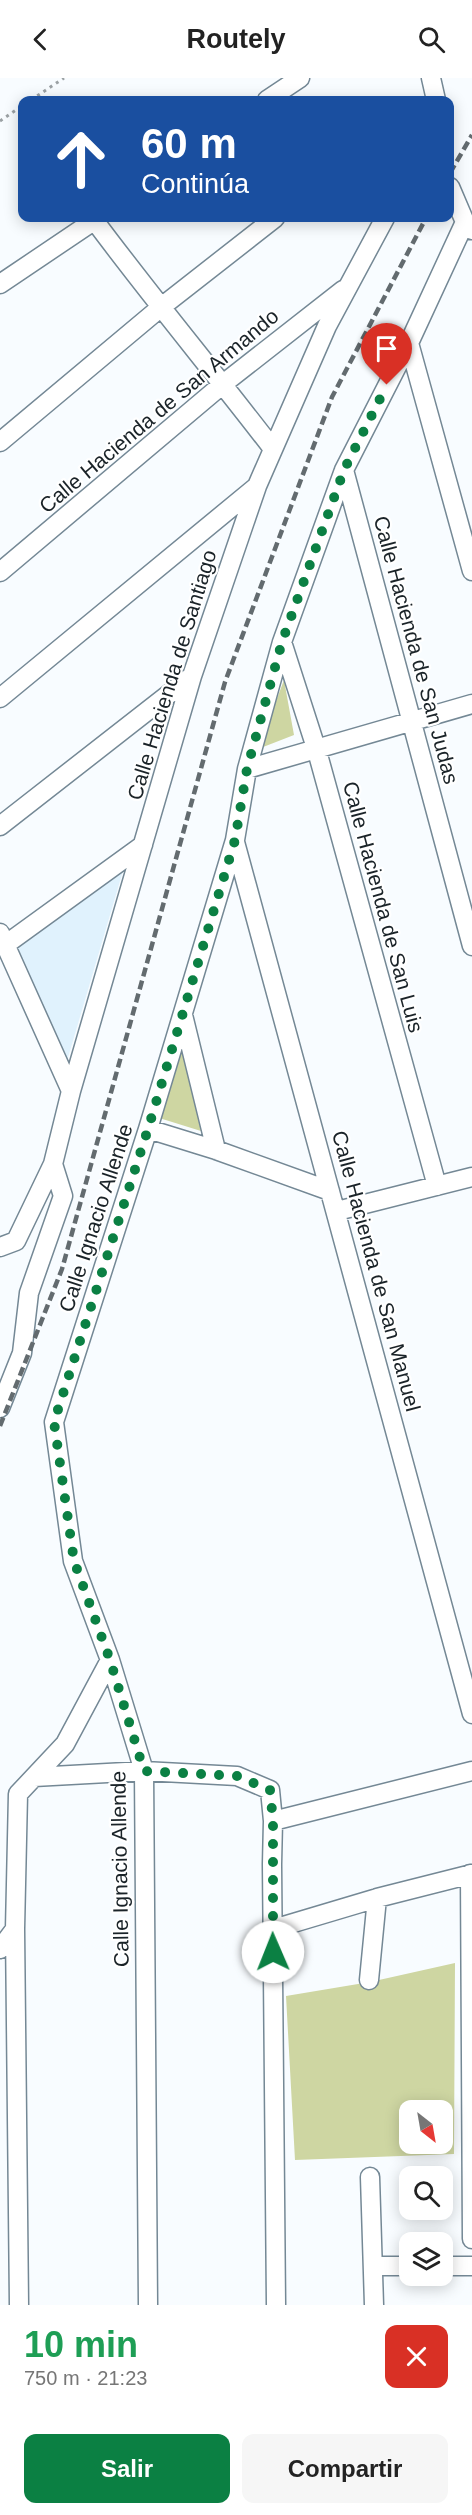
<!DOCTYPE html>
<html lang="es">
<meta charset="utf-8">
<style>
:root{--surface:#fff;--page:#f6f6f6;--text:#222;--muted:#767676;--accent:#0b8043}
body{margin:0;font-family:Arial,sans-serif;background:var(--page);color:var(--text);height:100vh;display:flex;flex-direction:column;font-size:22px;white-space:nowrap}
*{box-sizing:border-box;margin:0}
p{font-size:20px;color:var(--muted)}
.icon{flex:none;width:33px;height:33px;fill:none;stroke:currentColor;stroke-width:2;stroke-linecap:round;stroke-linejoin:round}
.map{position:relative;height:2227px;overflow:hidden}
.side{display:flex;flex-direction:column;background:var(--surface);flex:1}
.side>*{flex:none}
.hud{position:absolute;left:18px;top:18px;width:436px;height:126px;border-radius:12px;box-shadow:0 3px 15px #0003;background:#1a4fa0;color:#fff;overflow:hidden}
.needle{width:39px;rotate:149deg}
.tools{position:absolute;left:399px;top:2022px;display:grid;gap:12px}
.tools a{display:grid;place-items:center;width:54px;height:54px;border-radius:12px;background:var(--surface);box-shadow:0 3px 15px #0003;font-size:30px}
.pin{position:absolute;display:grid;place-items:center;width:51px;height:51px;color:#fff;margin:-62px -26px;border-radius:50% 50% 50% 0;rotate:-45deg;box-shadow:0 0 6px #0007}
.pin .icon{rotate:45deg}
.me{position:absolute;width:66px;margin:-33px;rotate:359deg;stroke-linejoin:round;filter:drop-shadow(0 0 4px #0008)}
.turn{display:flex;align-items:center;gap:21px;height:126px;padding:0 24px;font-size:27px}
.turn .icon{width:78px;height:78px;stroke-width:2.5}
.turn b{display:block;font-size:42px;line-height:51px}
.round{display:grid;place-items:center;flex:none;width:63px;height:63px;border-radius:12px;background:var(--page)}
.summary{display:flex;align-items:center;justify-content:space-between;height:102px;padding:0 24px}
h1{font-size:36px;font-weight:800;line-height:45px;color:#1e9e55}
.cta{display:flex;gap:12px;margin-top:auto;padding:12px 24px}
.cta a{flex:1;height:69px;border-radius:12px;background:var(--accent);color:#fff;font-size:24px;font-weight:800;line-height:69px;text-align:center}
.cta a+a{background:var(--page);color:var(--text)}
header{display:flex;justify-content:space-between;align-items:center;height:78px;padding:0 24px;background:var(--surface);font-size:27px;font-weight:800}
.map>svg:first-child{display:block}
.built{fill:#e0f2fd}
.green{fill:#ced6a2;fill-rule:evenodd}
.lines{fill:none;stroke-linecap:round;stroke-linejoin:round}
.minor-casing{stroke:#748895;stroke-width:21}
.path{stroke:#9ba1a4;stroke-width:3;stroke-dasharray:3 4.5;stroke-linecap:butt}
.minor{stroke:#fff;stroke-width:18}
.rail{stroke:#636b6f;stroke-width:4.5;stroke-dasharray:9 4.5;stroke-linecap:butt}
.route{stroke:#0b8043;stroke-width:10;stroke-dasharray:0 18}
.labels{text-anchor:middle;stroke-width:4.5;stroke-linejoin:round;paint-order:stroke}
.street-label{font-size:21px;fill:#1a2328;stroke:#fff}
</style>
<header><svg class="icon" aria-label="back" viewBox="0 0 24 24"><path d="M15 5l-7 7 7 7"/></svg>Routely<svg class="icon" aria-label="search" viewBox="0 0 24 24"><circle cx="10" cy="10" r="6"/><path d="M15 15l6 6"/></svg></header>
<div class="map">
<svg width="472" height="2227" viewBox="0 0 472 2227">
<rect width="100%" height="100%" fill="#f8fcff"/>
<!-- built -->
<path class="built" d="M125 786 67 983 15 867Z"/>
<!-- green -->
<path class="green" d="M284 602 294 657 258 671Z
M182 961 201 1053 156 1039Z
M455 1885 454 2076 295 2082 286 1918 370 1904ZM410 2032H442V2066H410Z"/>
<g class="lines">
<defs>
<path id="minor" d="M431 0 436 22
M267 22 300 0
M450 109 465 144 472 152
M94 142C152 220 214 294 273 371
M0 206 98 140
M409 265 472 493
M0 364 160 230 275 140
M344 392 472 868
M0 494 223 306 343 212
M282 564 317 673 437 1108
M0 620 256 409
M247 691 472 626
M0 748 192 598
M235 764 472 1636
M0 855 71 1013
M5 867 143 767
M183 937 216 1072
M148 1051 216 1072 330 1113
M337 1133 472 1099
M0 1169 16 1163 53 1086 71 1013 192 598 257 408 327 248 385 140
M0 1330 22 1275 29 1215 63 1118 53 1086
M34 1699 144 1693 237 1698 270 1712 273 1743 272 1786 276 2227
M273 1743 472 1693
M470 1796 472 2161
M273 1851 377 1820 472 1796
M0 1871 15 1851
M369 1902 377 1820
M370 2099 374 2227
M374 2188H410
M442 2188H472
M19 2227 15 1851 18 1716 65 1666 110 1582
M148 2227 144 1693 110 1582 73 1483 54 1344 148 1051 235 762 247 691 282 564 344 392 409 265 465 144"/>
</defs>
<!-- minor casing -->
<use href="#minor" class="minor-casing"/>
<!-- path -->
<path class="path" d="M31 22 64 0
M0 43 22 28"/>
<!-- minor -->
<use href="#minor" class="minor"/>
<!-- rail -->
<path class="rail" d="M450 95 472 57
M0 1348 62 1191 225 604 332 319 426 140"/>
</g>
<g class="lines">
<!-- route -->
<path class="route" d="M273 1874V1743L270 1712 237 1698 144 1693 110 1582 74 1483 54 1344 148 1051 235 762 247 691 282 564 344 392 387 307"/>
</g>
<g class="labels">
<!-- street labels -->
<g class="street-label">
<text transform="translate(159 333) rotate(-40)" y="7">Calle Hacienda de San Armando</text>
<text transform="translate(416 572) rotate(75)" y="7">Calle Hacienda de San Judas</text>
<text transform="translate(172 597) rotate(-73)" y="7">Calle Hacienda de Santiago</text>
<text transform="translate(383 829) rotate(75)" y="7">Calle Hacienda de San Luis</text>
<text transform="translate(96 1140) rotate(-72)" y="7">Calle Ignacio Allende</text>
<text transform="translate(376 1193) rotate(75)" y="7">Calle Hacienda de San Manuel</text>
<text transform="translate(120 1791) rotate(-91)" y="7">Calle Ignacio Allende</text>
</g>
</g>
</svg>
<div class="tools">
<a><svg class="needle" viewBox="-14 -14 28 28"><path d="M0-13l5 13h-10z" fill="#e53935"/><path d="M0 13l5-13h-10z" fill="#767676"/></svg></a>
<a><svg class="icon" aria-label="search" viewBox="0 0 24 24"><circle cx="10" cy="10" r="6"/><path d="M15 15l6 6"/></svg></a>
<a><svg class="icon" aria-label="layers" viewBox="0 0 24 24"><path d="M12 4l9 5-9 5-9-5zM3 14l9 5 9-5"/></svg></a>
</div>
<div class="pin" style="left:387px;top:307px;background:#d93025"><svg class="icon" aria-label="arrive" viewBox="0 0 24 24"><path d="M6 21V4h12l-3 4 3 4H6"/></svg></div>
<svg class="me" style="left:273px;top:1874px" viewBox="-20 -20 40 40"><circle r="19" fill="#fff"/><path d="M0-13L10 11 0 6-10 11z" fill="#0b8043"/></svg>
<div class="hud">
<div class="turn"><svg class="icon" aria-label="ahead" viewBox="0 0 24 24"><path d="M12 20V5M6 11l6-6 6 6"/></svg><div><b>60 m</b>Continúa</div></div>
</div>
</div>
<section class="side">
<div class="summary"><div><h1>10 min</h1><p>750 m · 21:23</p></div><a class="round" style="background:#d93025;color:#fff"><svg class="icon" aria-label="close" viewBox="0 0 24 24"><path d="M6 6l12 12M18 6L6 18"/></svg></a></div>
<div class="cta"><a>Salir</a><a>Compartir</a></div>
</section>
